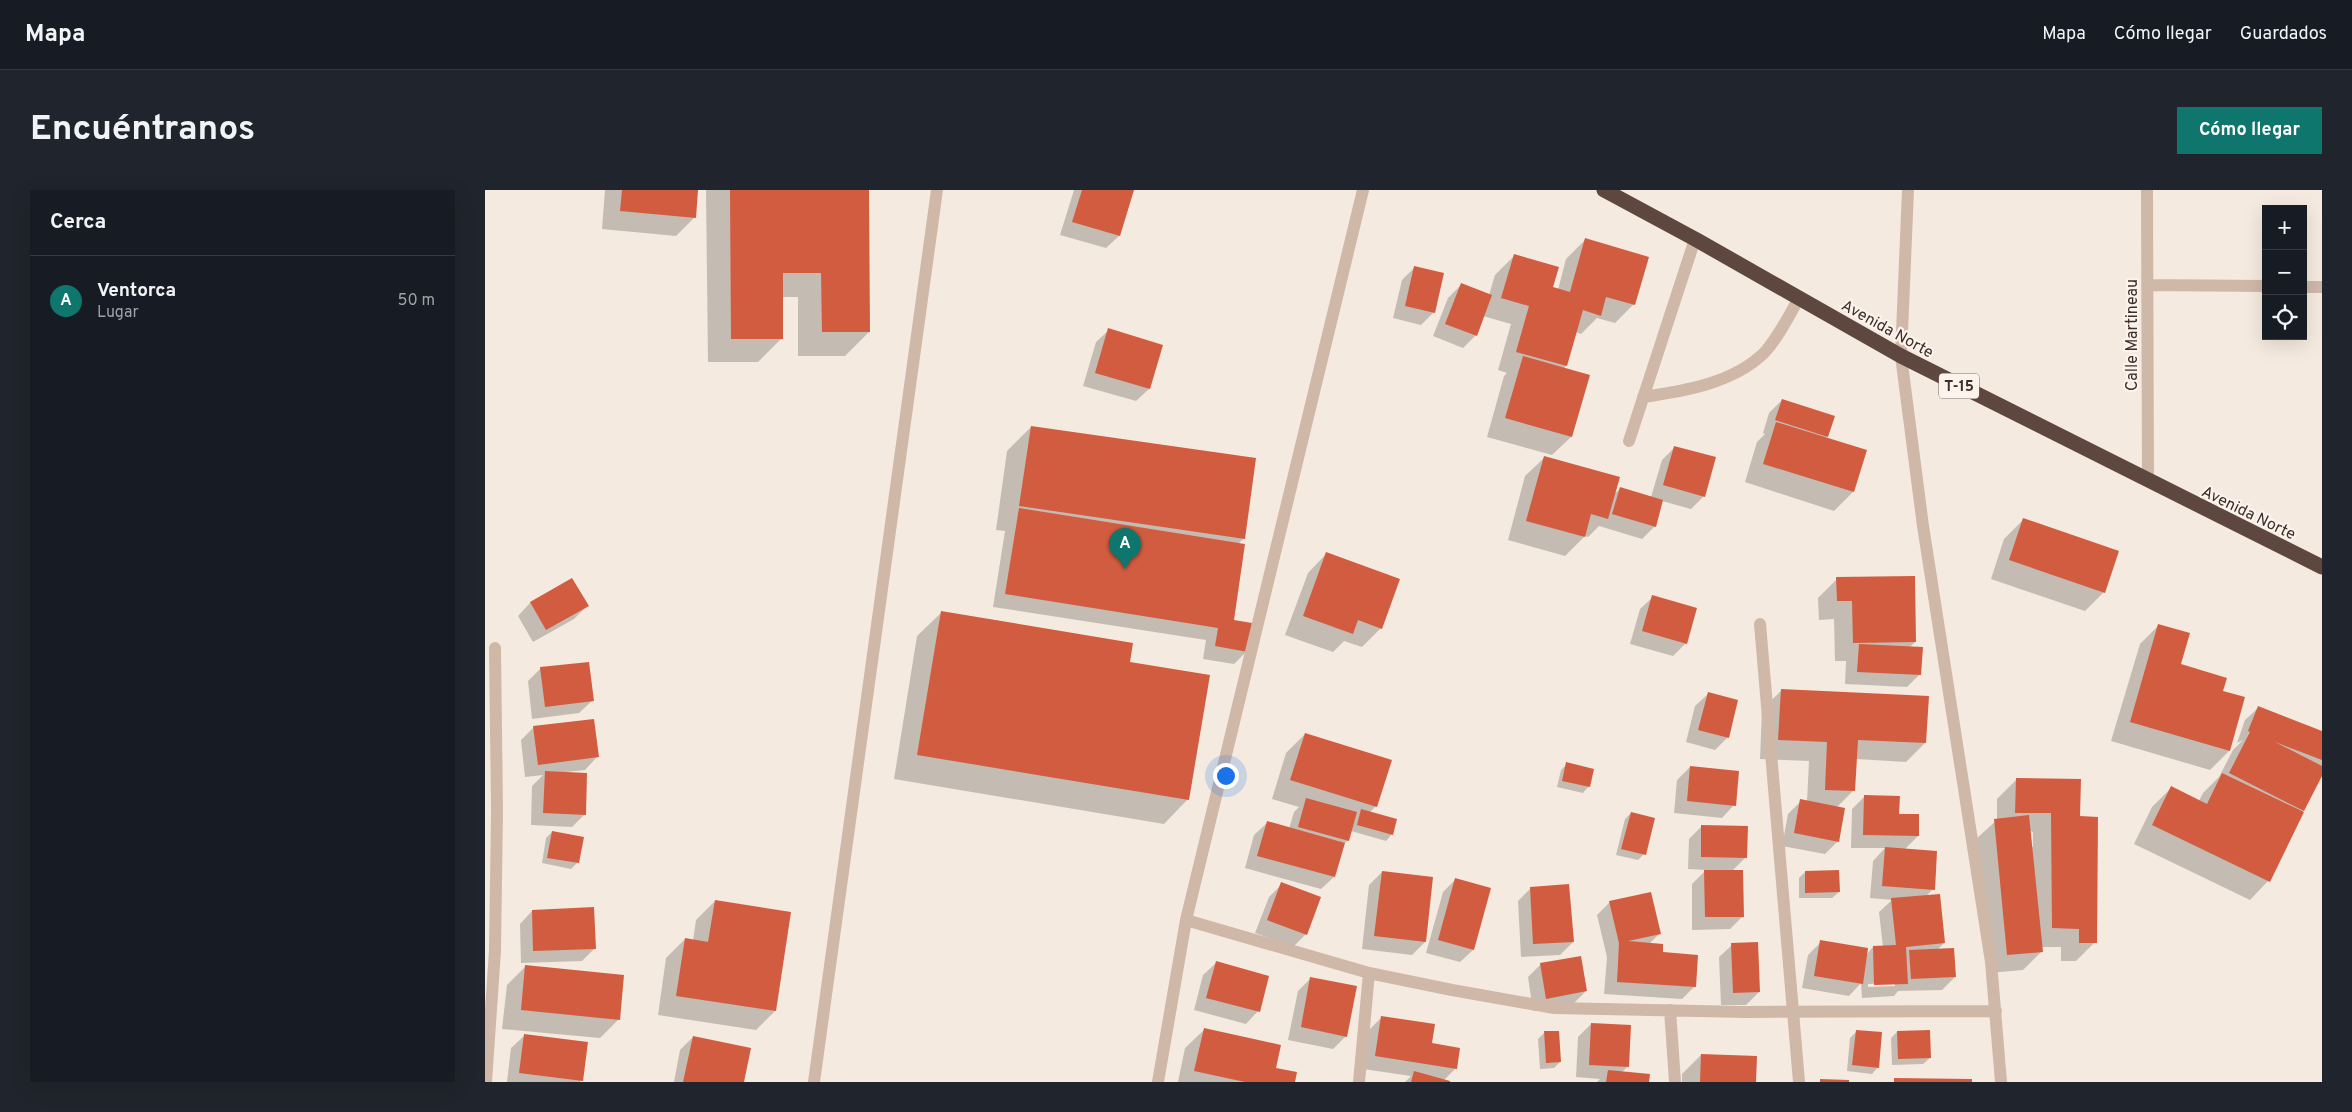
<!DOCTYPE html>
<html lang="es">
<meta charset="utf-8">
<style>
:root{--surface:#171b24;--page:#20242c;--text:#f1f3f6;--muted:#9ea1a6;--line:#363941;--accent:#0f766e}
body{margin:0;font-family:Overpass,sans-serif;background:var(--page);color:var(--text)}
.controls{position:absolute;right:15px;top:15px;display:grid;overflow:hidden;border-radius:0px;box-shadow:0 5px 20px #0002}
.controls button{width:45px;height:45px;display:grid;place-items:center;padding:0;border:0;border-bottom:1px solid var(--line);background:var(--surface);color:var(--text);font:25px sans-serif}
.you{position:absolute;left:740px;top:585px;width:18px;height:18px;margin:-12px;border:4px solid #fff;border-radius:50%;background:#1a73e8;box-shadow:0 0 0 8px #1a73e833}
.badge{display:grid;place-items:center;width:32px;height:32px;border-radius:50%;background:var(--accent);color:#fff;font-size:16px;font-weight:700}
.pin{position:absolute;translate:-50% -41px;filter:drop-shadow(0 1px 2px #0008)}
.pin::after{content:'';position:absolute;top:26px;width:18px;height:15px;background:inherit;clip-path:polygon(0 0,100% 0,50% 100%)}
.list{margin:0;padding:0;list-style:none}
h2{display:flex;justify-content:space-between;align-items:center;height:65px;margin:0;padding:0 20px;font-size:21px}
h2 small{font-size:16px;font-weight:400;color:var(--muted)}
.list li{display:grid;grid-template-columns:32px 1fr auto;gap:15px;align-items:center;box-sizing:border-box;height:90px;padding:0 20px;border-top:1px solid var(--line)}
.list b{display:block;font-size:19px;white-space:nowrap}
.list p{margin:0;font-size:16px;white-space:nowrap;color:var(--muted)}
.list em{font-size:16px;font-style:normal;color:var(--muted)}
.icon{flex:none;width:28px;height:28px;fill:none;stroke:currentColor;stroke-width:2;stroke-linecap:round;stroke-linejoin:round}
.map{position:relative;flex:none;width:1837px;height:892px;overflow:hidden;border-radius:0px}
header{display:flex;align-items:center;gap:30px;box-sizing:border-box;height:70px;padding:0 25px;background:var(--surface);border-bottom:1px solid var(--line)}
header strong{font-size:24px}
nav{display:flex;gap:28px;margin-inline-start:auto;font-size:18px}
.intro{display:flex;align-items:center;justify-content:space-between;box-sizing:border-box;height:120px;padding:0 30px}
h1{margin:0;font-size:35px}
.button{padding:12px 22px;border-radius:0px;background:var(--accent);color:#fff;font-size:18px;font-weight:700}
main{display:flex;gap:30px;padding:0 30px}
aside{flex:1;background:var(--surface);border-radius:0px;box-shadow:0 5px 20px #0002}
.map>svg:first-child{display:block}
.shadow{fill:#0003;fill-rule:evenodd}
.building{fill:#d25c40}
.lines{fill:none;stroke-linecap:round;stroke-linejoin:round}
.street{stroke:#d0b8a9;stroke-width:12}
.highway{stroke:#5e473f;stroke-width:15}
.labels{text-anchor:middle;stroke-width:4.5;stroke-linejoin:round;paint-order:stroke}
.shield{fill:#fcf4ec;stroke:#766964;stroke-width:1}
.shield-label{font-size:15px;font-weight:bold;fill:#3c2e29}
.street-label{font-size:16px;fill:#3c2e29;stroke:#fcf4ec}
</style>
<header>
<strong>Mapa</strong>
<nav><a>Mapa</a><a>Cómo llegar</a><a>Guardados</a></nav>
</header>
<div class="intro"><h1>Encuéntranos</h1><a class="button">Cómo llegar</a></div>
<main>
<aside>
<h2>Cerca<small></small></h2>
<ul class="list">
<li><span class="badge">A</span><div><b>Ventorca</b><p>Lugar</p></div><em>50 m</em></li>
</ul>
</aside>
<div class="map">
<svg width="1837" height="892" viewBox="0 0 1837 892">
<rect width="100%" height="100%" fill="#f5eadf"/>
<path class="shadow" d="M120 0H212L210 27 191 46 117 39Z
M221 0H383L384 142 360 166H313V107H297V148L273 172H223Z
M589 0H648L634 46 621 58 575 45Z
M1100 50 1149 114 1130 133 1112 128 1096 144 1091 142 1081 176 1078 179 1086 247 1067 265 1002 247 1019 186 1022 183 1013 180 1026 134 998 126 991 145 978 158 948 146 963 108 976 95 1004 105 1010 85 1029 66 1067 98 1073 100 1081 69Z
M929 78 949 122 936 135 908 128 917 90Z
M624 140 677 156 664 199 651 211 598 196 611 152Z
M1297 210 1342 247 1340 249 1368 302 1349 321 1260 292 1272 252 1280 244 1278 243 1284 223Z
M546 237 759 348 753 354 747 431 762 461 749 474 718 469 721 450 508 417 520 341 511 340 522 261Z
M1190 257 1219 306 1206 319 1177 311 1170 336 1157 349 1114 336 1103 347 1100 346 1080 366 1023 350 1040 286 1059 268 1128 305 1136 298 1166 307 1177 270Z
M1538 330 1619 402 1600 421 1506 389 1519 349Z
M841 364 896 438 877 457 859 451 848 462 800 445 823 383Z
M87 389 102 416 89 429 48 452 33 426 45 413Z
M1352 389 1430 452 1424 458 1435 484 1422 497 1360 494 1361 471H1350L1349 429 1334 430 1333 408Z
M1168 407 1201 453 1188 466 1145 454 1155 419Z
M457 422 643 473 703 609 679 634 409 589 432 446Z
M1674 435 1694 475 1736 502 1759 508 1744 561 1725 580 1626 551 1655 454Z
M56 478 107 511 94 523 47 529 43 491Z
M1296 501 1440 553 1421 572 1371 569 1369 600 1351 618 1353 651 1340 664 1297 656 1303 624 1316 611 1322 612 1324 571 1275 569 1277 519Z
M1223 504 1243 547 1230 560 1201 552 1210 516Z
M1773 518 1837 542V583L1783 691 1765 710 1649 654 1667 617 1686 598 1714 611 1718 603 1734 587 1748 560 1758 550 1752 553 1760 530Z
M49 537 112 567 100 580 81 582 100 624 87 637 46 635 47 596 58 585 40 587 36 550Z
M820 544 891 616 884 623 907 644 901 651 866 641 863 650 857 656 849 687 836 699 760 678 769 645 782 633 804 639 809 622 814 617 787 609 801 563Z
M1082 574 1104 596 1098 603 1072 597 1076 580Z
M1205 577 1249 615 1237 628 1189 623 1192 590Z
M1531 590 1594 628 1610 752 1591 771H1576V757H1556L1557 761 1538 780 1504 783 1491 649 1512 630V609ZM1545 641 1548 642V657H1546Z
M1380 606 1413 625 1433 646 1419 660 1448 699 1441 706 1459 753 1452 760 1470 787 1457 800 1413 801 1409 806 1377 808 1376 793 1364 806 1317 798 1323 765 1336 752 1381 765 1388 757H1398L1394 722 1407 710 1385 708 1388 671 1400 658H1366L1367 619ZM1410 793V796L1383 797V794Z
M1146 623 1159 664 1153 670 1131 665 1140 629Z
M1217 636 1260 668 1247 681 1258 726 1245 739 1207 740V694L1221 680 1203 679 1204 649Z
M67 642 93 672 86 679 57 673 61 648Z
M897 682 940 752 927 765 877 759 884 695Z
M1320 682 1354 702 1347 708H1314V688Z
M971 689 988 760 975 772 941 763 958 702Z
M797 694 821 744 808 757 770 743 784 707Z
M1046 698 1088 752 1075 765 1036 767 1033 711Z
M230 711 305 723 290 821 271 840 173 825 181 768 200 749 208 751 211 730Z
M1125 712 1174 744 1164 754 1210 796 1197 809 1119 804 1122 767 1112 725Z
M47 721 110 758 97 771 36 773 35 734Z
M1247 755 1274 802 1261 815H1236L1234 767Z
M731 773 773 821 761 834 709 820 718 785Z
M1056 774 1101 801 1088 814 1048 821 1043 787Z
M40 777 133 830 115 848 17 839 22 795Z
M826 788 861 846 848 859 803 850 813 801Z
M897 827 946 854 971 878 958 891 963 892H920L926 886 878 879 884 840Z
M1106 834 1142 877 1137 882 1163 892H1112L1115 889 1091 887 1093 847Z
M719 840 790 879 809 892H693L700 858Z
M1371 842 1393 877 1387 884 1362 881 1365 848Z
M1412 842 1445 868 1438 874 1407 875 1406 848Z
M1059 843 1075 872 1069 878 1055 879 1053 849Z
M39 846 97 890 95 892H22L26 858Z
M208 847 258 892H189L195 860Z
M1216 865 1270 892H1197V884Z"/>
<path class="building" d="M137 0H213L211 28 135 21Z
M245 0H384L385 142H337L336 83H298V149H246Z
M597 0H649L635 46 587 32Z
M1100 48 1164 67 1150 115 1121 107 1116 126 1098 120 1082 176 1031 162 1044 116 1016 108 1029 64 1074 77 1068 97 1085 102Z
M929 76 959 83 950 123 920 116Z
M976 93 1007 105 992 146 960 134Z
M623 138 678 155 665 199 610 183Z
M1038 166 1105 185 1087 247 1020 228Z
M1297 209 1350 226 1343 247 1290 230Z
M1291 232 1382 260 1369 302 1278 274Z
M546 236 771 268 760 349 534 316Z
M1189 256 1231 267 1220 307 1178 295Z
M1059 266 1135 287 1123 329 1106 324 1100 347 1041 331Z
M1135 297 1178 310 1171 337 1127 324Z
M534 318 760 354 749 430 767 433 763 462 730 456 733 438 520 404Z
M1538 328 1634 361 1620 403 1524 370Z
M841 362 915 389 897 439 873 430 868 444 818 426Z
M1430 386 1431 452 1368 453 1367 411H1352L1351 387Z
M87 388 104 416 61 440 45 412Z
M1167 405 1212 418 1202 454 1157 441Z
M456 421 648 453 645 472 725 485 704 610 432 565Z
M1673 434 1705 443 1696 474 1742 488 1738 501 1760 507 1745 561 1645 532Z
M1374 454 1438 457 1436 485 1372 482Z
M104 472 109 511 60 517 55 477Z
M1296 499 1444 506 1441 553 1373 550 1370 601 1340 600 1342 552 1293 550Z
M1223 502 1253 510 1244 548 1213 540Z
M1773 516 1837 541V570L1790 552 1837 576V586L1819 621 1744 583 1765 542 1763 541Z
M109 529 114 567 53 575 48 536Z
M820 543 907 570 892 617 805 590Z
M1081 572 1109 579 1105 597 1077 591Z
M1205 576 1254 581 1251 616 1202 611Z
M60 581 102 583 101 625 58 623Z
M1737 583 1819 622 1785 692 1667 635 1686 596 1722 614Z
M1531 588 1596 589 1595 626 1613 627 1612 753H1594V739L1567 738 1566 623H1530Z
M1379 605 1415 606 1414 624H1434V646L1378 645Z
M821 608 872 622 864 651 813 637Z
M1315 609 1360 618 1354 652 1309 643Z
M876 619 912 629 908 645 872 635Z
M1146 622 1170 628 1161 665 1136 659Z
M1544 625 1558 762 1522 765 1509 629Z
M782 631 860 653 850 687 772 666Z
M1216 635 1263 636 1262 668 1216 667Z
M67 641 99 647 94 673 62 668Z
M1400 657 1452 661 1450 700 1397 696Z
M1219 680H1258L1259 727H1220Z
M1354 680 1355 702 1320 703V681Z
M897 681 948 687 941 752 889 746Z
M970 688 1006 698 989 760 953 750Z
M796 692 836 707 822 745 782 730Z
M1084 694 1089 752 1048 754 1045 697Z
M1166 702 1176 744 1143 751 1178 754V762L1213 765 1211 797 1132 792 1134 753 1124 711Z
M1455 704 1460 753 1421 757 1423 794 1389 795 1388 756 1411 755 1406 708Z
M230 710 306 722 291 821 191 806 200 748 223 752Z
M109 717 111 759 48 761 47 720Z
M1335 750 1383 758 1378 794 1329 786Z
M1273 752 1275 802 1248 803 1246 753Z
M1469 758 1471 787 1426 789 1424 760Z
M1096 766 1102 801 1061 809 1055 773Z
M731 771 784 786 775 822 721 808Z
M40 775 139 785 135 830 36 820Z
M825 787 872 796 862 847 816 837Z
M896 826 950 834 947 853 975 858 972 879 890 866Z
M1106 833 1146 835 1144 877 1104 875Z
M719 838 796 855 791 878 812 882 810 892H760L709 881Z
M1371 840 1397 842 1394 878 1367 875Z
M1445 840 1446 868 1413 869 1412 841Z
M1059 841H1074L1076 872 1061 873Z
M39 844 103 852 98 891 34 883Z
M208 846 266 858 259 892H198Z
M1216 864 1272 866 1271 892H1215Z
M1123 880 1165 884 1164 892H1121Z
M929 881 965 891V892H926Z
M1409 888 1487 889V892H1409Z
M1335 889 1364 890V892H1335Z"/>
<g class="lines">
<path class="street" d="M1423 0 1416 166 1438 336 1506 772 1516 892
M1662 0 1663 291
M1662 95 1781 96
M1818 97H1837
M1158 207C1200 201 1248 193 1279 163 1293 148 1304 126 1314 108
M1144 251 1210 49
M1275 434 1314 892
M701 730 884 783 967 800 1069 818 1260 822 1511 821
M1185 820 1190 892
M1 892 10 761 12 620 10 458
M329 892 452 0
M673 892 701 730 878 0
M874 892 884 783"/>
<path class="highway" d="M1119 0 1210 49 1416 166 1837 377"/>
</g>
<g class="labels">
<rect class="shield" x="1454" y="183.5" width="40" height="25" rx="4"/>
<g class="shield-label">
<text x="1474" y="201">T-15</text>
</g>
<g class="street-label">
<text transform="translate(1403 138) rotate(29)" y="6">Avenida Norte</text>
<text transform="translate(1646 145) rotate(-90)" y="6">Calle Martineau</text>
<text transform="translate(1764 322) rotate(26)" y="6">Avenida Norte</text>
</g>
</g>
</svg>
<div class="controls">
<button>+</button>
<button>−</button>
<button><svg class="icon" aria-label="locate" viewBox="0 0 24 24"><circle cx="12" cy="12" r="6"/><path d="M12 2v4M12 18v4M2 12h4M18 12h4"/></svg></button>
</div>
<div class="you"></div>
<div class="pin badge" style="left:640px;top:379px">A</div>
</div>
</main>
